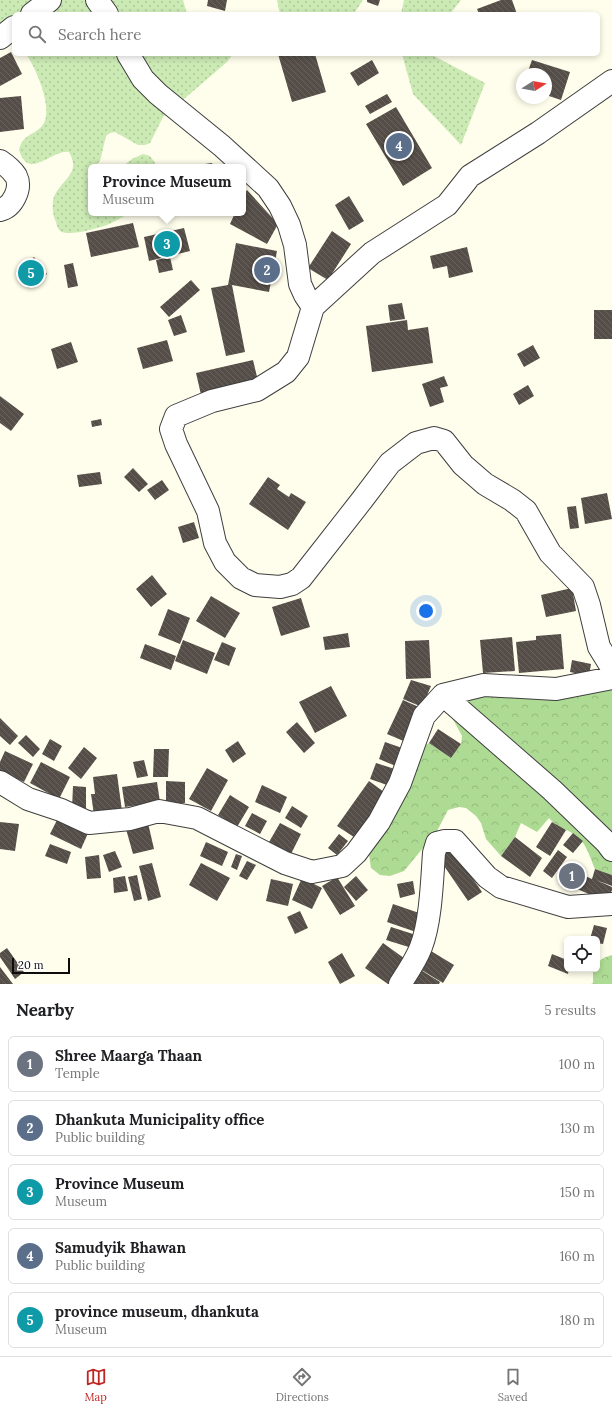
<!DOCTYPE html>
<style>
:root{--surface:#fff;--page:#f2f2f2;--text:#202124;--muted:#757577;--line:#e0e0e0;--accent:#c02621}
body{margin:0;font-family:Lora,serif;background:var(--page);color:var(--text)}
.controls{position:absolute;right:12px;bottom:12px;display:grid;overflow:hidden;border-radius:6px;box-shadow:0 2px 6px #0003}
.controls button{width:36px;height:36px;display:grid;place-items:center;padding:0;border:0;border-bottom:1px solid var(--line);background:var(--surface);color:var(--text);font:20px sans-serif}
.compass{position:absolute;left:516px;top:68px;width:36px;height:36px;border-radius:50%;background:var(--surface);box-shadow:0 2px 6px #0003;rotate:79deg}
.scale{position:absolute;left:12px;bottom:10px;width:58px;box-sizing:border-box;padding-left:4px;border:2px solid #0c0c0c;border-top:0;font-size:11px;line-height:14px;white-space:nowrap;color:#0c0c0c;-webkit-text-stroke:3px #fff;paint-order:stroke}
.you{position:absolute;left:426px;top:611px;width:14px;height:14px;margin:-10px;border:3px solid #fff;border-radius:50%;background:#1a73e8;box-shadow:0 0 0 6px #1a73e833}
.badge{display:grid;place-items:center;width:26px;height:26px;border-radius:50%;background:var(--accent);color:#fff;font-size:13px;font-weight:700}
.pin{position:absolute;translate:-50% -50%;border:2px solid #fff;box-shadow:0 1px 4px #0006}
.popup{position:absolute;left:88px;top:164px;width:158px;height:52px;box-sizing:border-box;display:grid;place-content:center;border-radius:6px;background:var(--surface);filter:drop-shadow(0 1px 3px #0005);font-size:13px;white-space:nowrap;color:var(--muted)}
.popup b{font-size:15px;color:var(--text)}
.popup::after{content:'';position:absolute;left:50%;top:100%;margin-left:-8px;border:8px solid transparent;border-top-color:var(--surface)}
.list{margin:0;padding:0;list-style:none}
h2{display:flex;justify-content:space-between;align-items:center;height:52px;margin:0;padding:0 16px;font-size:17px}
h2 small{font-size:13px;font-weight:400;color:var(--muted)}
.list li{display:grid;grid-template-columns:26px 1fr auto;gap:12px;align-items:center;box-sizing:border-box;height:56px;margin:0 8px 8px;padding:0 8px;border:1px solid var(--line);border-radius:6px}
.list b{display:block;font-size:15px;white-space:nowrap}
.list p{margin:0;font-size:13px;white-space:nowrap;color:var(--muted)}
.list em{font-size:13px;font-style:normal;color:var(--muted)}
.icon{flex:none;width:22px;height:22px;fill:none;stroke:currentColor;stroke-width:2;stroke-linecap:round;stroke-linejoin:round}
.map{position:relative;flex:none;width:612px;height:984px;overflow:hidden}
.search{position:absolute;background:var(--surface);box-shadow:0 2px 6px #0003;left:12px;right:12px;top:12px;height:44px;display:flex;align-items:center;gap:10px;box-sizing:border-box;padding:0 14px;border-radius:6px;color:var(--muted);font-size:15px}
.sheet{height:372px;background:var(--surface)}
nav{display:flex;justify-content:space-around;align-items:center;box-sizing:border-box;height:56px;border-top:1px solid var(--line);background:var(--surface);font-size:11px;color:var(--muted)}
nav a{display:grid;justify-items:center;gap:2px}
nav .on{color:var(--accent)}
.map>svg:first-child{display:block}
.grass{fill:url(#grass-dots)}
.forest{fill:url(#forest-crowns)}
.building{fill:url(#building-back-hatch)}
.lines{fill:none;stroke-linecap:round;stroke-linejoin:round}
.minor-casing{stroke:#3f3f3f;stroke-width:24}
.minor{stroke:#fff;stroke-width:22}
</style>
<div class="map">
<svg width="612" height="984" viewBox="0 0 612 984">
<defs>
<pattern id="grass-dots" width="8" height="8" patternUnits="userSpaceOnUse"><rect width="8" height="8" fill="#cceab4"/><path d="M2 2h.1M6 6h.1" fill="none" stroke="#aec89a" stroke-width="1.8" stroke-linecap="round"/></pattern>
<pattern id="forest-crowns" width="20" height="18" patternUnits="userSpaceOnUse"><rect width="20" height="18" fill="#aedb93"/><path d="M2 6a3 3 0 1 1 6 0M12 15a3 3 0 1 1 6 0" fill="none" stroke="#94bb7e"/></pattern>
<pattern id="building-back-hatch" width="6" height="6" patternUnits="userSpaceOnUse"><rect width="6" height="6" fill="#554e48"/><path d="M-1 5l2 2M0 0l6 6M5-1l2 2" fill="none" stroke="#68635e"/></pattern>
</defs>
<rect width="100%" height="100%" fill="#fffdeb"/>
<path class="grass" d="M0 0H183L187 14H14V41L8 37 0 35Z
M277 0H363L355 12 351 14H326L314 12 303 14H280Z
M404 0H461L450 14H401Z
M26 54H233L227 62 163 117 150 143 145 145H138L115 132 110 133 106 136 100 161 94 167H91V170L87 176 88 178 91 179V213H129C122 217 114 222 107 225 98 228 71 236 62 232 58 230 57 226 56 222 53 216 52 207 53 201 57 181 83 176 69 152 51 149 29 182 19 150 23 134 33 136 42 126 55 111 36 68 26 54Z
M402 54H434V56L485 83 461 145 413 94Z
M143 154 150 156 158 167H122L132 159Z"/>
<path class="forest" d="M596 686 612 690V875L595 869C590 857 585 839 572 833 564 828 555 826 549 818L537 832 521 823 515 837 501 856 486 839 481 823 476 816 466 808 459 807 448 810 437 831 404 871 390 876 380 875 371 868 369 855 397 810 421 748 429 743 451 758 461 744 462 736 448 710 461 700 481 696Z
M612 955V984H591L593 983V970L597 969C597 959 604 958 612 955Z"/>
<path class="building" d="M208 0H227L225 11 207 6Z
M367 0H380L378 6 367 2Z
M501 0H512L517 14H479L477 9Z
M11 52 22 74 0 86V58Z
M278 54H315L326 92 292 102Z
M372 60 379 73 358 86 350 73Z
M532 60 570 72 561 100 546 95V74H527Z
M387 94 392 102 370 114 365 106Z
M21 96 24 129 0 132V98Z
M396 107 432 168 403 186 366 124Z
M212 163 213 167H198V165Z
M247 190 278 224 267 244 230 224 235 213H243V197Z
M349 196 364 221 349 230 335 205Z
M133 223 139 247 91 257 86 233Z
M184 228 190 251 149 261 144 237Z
M332 231 351 244 328 280 308 268Z
M236 243 277 251 269 292 232 285 245 352 226 356 211 288 228 285Z
M467 247 473 272 449 278 447 266 433 269 430 256Z
M34 257 47 274 29 288 16 271Z
M170 257 173 270 159 273 156 260Z
M73 263 78 286 68 288 64 265Z
M191 280 200 290 169 317 160 307Z
M402 303 405 319 390 321 388 305Z
M594 310H612V339H594Z
M181 315 187 332 174 336 168 320Z
M407 320 408 330 428 327 433 363 372 372 366 326Z
M167 340 173 361 143 369 137 348Z
M71 342 78 362 57 369 51 349Z
M533 345 540 358 524 367 517 354Z
M253 360 259 385 202 399 196 373Z
M444 376 448 386 440 388 444 402 430 407 422 384Z
M528 385 534 396 519 405 513 394Z
M0 396 24 414 11 431 0 423Z
M101 419 102 425 92 427 91 421Z
M133 468 148 484 139 492 124 477Z
M100 472 102 484 79 487 77 475Z
M268 477 280 485 277 489 289 497 291 493 306 502 288 530 249 504Z
M162 480 169 490 155 500 147 490Z
M607 493 612 519 585 524 581 498Z
M576 506 579 528 570 529 567 507Z
M194 522 199 538 183 543 178 527Z
M152 575 167 594 151 607 136 589Z
M572 588 576 611 546 617 541 595Z
M211 596 240 613 225 638 196 621Z
M301 598 310 627 281 636 272 607Z
M168 609 190 618 180 644 158 635Z
M348 633 350 647 325 650 323 637Z
M561 634 564 669 519 673 516 642 536 640V636Z
M512 637 515 671 483 673 480 640Z
M183 640 215 653 207 674 175 661Z
M429 640 431 678 406 679 405 641Z
M222 642 236 648 229 666 214 660Z
M145 644 176 656 171 670 140 658Z
M572 660 591 664 589 676 570 672Z
M411 680 431 686 422 707 403 699Z
M331 686 347 716 315 733 299 702Z
M403 700 421 708 406 742 387 734Z
M0 718 18 736 10 745 0 736Z
M297 722 315 743 304 753 286 732Z
M438 729 461 744 451 758 429 743Z
M26 735 40 749 33 757 18 743Z
M50 739 62 746 54 761 42 754Z
M238 741 246 754 233 763 225 750Z
M385 742 405 749 398 767 379 759Z
M84 747 97 758 81 779 68 768Z
M154 749H169L168 777H153Z
M5 751 33 764 24 782 0 771V762Z
M144 760 148 776 137 778 133 762Z
M41 762 70 777 59 799 30 783Z
M376 763 398 770 387 785 370 779Z
M207 768 228 780 211 811 189 799Z
M117 774 122 811 94 815 91 794H95L93 777Z
M166 781 185 782V803H166Z
M369 781 388 795 360 841 337 826Z
M157 782 160 802 125 807 122 787Z
M262 785 287 797 280 813 255 802Z
M73 786 86 787V809L72 808Z
M230 795 249 807 237 827 218 815Z
M292 806 308 816 301 828 285 818Z
M252 813 267 821 260 834 245 826Z
M59 816 89 831 81 849 50 834Z
M0 822 19 824 15 851 0 849Z
M552 822 566 830 550 856 536 847Z
M148 823 154 849 133 854 126 829Z
M280 823 301 834 291 854 269 842Z
M573 833 583 841 573 853 563 845Z
M339 834 348 841 337 855 328 848Z
M515 837 542 858 530 877 501 856Z
M206 842 228 852 222 866 200 856Z
M50 844 71 852 67 864 45 856Z
M452 848 482 892 468 901 438 857Z
M558 850 567 857 552 878 543 871Z
M115 851 122 867 109 872 103 855Z
M236 854 242 856 237 870 231 867Z
M99 855 101 878 87 879 85 857Z
M247 861 256 865 247 880 239 876Z
M152 863 161 897 148 901 139 866Z
M201 863 230 878 217 901 189 885Z
M595 869 612 875V886L596 880 612 887V890L607 902 568 885 574 871 592 879Z
M137 875 142 899 134 901 128 877Z
M125 876 128 891 114 893 113 878Z
M356 876 368 890 356 901 344 887Z
M337 877 355 906 340 915 322 886Z
M302 878 322 888 312 909 292 900Z
M271 879 293 884 288 906 266 901Z
M413 881 415 894 400 898 397 884Z
M393 904 425 915 419 933 387 922Z
M300 911 308 928 295 934 287 917Z
M594 925 607 928 603 944 597 943V939H590Z
M391 927 416 935 412 948 386 940Z
M383 943 408 961 391 984H388L365 968Z
M7 948 24 972 15 979 0 957V953Z
M426 948 454 965 443 983 415 966Z
M342 953 355 976 340 984 328 962Z
M552 954 567 960V969H569L568 974 548 966Z
M0 967 13 984H0Z
M416 967 440 982 439 984H412Z"/>
<g class="lines">
<g class="minor-casing">
<path id="minor" d="M97 0 107 14
M32 14 50 0
M0 38 14 27
M128 54 143 79 158 94 222 146 268 188 280 206 289 225 295 245 300 284 305 295 313 307
M612 81 538 133 470 176 447 205 372 253 313 307 298 357 286 372 257 390 212 401 176 416 171 429 176 444 208 511 215 543 225 562 241 578 255 585 280 587 292 584 301 578 362 500 390 463 416 443 434 438 444 441 463 465 485 484 512 500 526 511 550 553 583 587 589 605 599 647 612 668
M0 161C6 165 12 170 16 176 22 188 13 207 0 210
M443 695 552 790 606 842 612 850
M0 782 28 799 61 810 89 823 130 819 159 811 197 818 285 863 312 872 342 866 356 853 379 822 400 783 424 716 443 695 484 685 556 689 612 678
M400 984C408 972 416 960 421 947 431 921 432 880 434 853L437 843 445 841H455L487 877 501 887 568 907 612 904"/>
</g>
<use href="#minor" class="minor"/>
</g>
</svg>
<div class="controls">
<button><svg class="icon" aria-label="locate" viewBox="0 0 24 24"><circle cx="12" cy="12" r="6"/><path d="M12 2v4M12 18v4M2 12h4M18 12h4"/></svg></button>
</div>
<svg class="compass" viewBox="-18 -18 36 36"><path d="M0-13l5 13h-10z" fill="#e53935"/><path d="M0 13l5-13h-10z" fill="#757577"/></svg>
<div class="scale">20 m</div>
<div class="you"></div>
<div class="pin badge" style="left:572px;top:876px;background:#6b7280">1</div>
<div class="pin badge" style="left:267px;top:270px;background:#5c6f8a">2</div>
<div class="pin badge" style="left:167px;top:244px;background:#0f9aa8">3</div>
<div class="popup"><b>Province Museum</b>Museum</div>
<div class="pin badge" style="left:399px;top:146px;background:#5c6f8a">4</div>
<div class="pin badge" style="left:31px;top:273px;background:#0f9aa8">5</div>
<div class="search"><svg class="icon" aria-label="search" viewBox="0 0 24 24"><circle cx="10" cy="10" r="6"/><path d="M15 15l6 6"/></svg>Search here</div>
</div>
<section class="sheet">
<h2>Nearby<small>5 results</small></h2>
<ul class="list">
<li><span class="badge" style="background:#6b7280">1</span><div><b>Shree Maarga Thaan</b><p>Temple</p></div><em>100 m</em></li>
<li><span class="badge" style="background:#5c6f8a">2</span><div><b>Dhankuta Municipality office</b><p>Public building</p></div><em>130 m</em></li>
<li><span class="badge" style="background:#0f9aa8">3</span><div><b>Province Museum</b><p>Museum</p></div><em>150 m</em></li>
<li><span class="badge" style="background:#5c6f8a">4</span><div><b>Samudyik Bhawan</b><p>Public building</p></div><em>160 m</em></li>
<li><span class="badge" style="background:#0f9aa8">5</span><div><b>province museum, dhankuta</b><p>Museum</p></div><em>180 m</em></li>
</ul>
</section>
<nav>
<a class="on"><svg class="icon" aria-label="map" viewBox="0 0 24 24"><path d="M3 6l6-2 6 2 6-2v14l-6 2-6-2-6 2zM9 4v14M15 6v14"/></svg>Map</a>
<a><svg class="icon" aria-label="directions" viewBox="0 0 24 24"><path d="M12 3l9 9-9 9-9-9zM9 14v-3h6M13 9l2 2-2 2"/></svg>Directions</a>
<a><svg class="icon" aria-label="saved" viewBox="0 0 24 24"><path d="M7 4h10v16l-5-4-5 4z"/></svg>Saved</a>
</nav>
